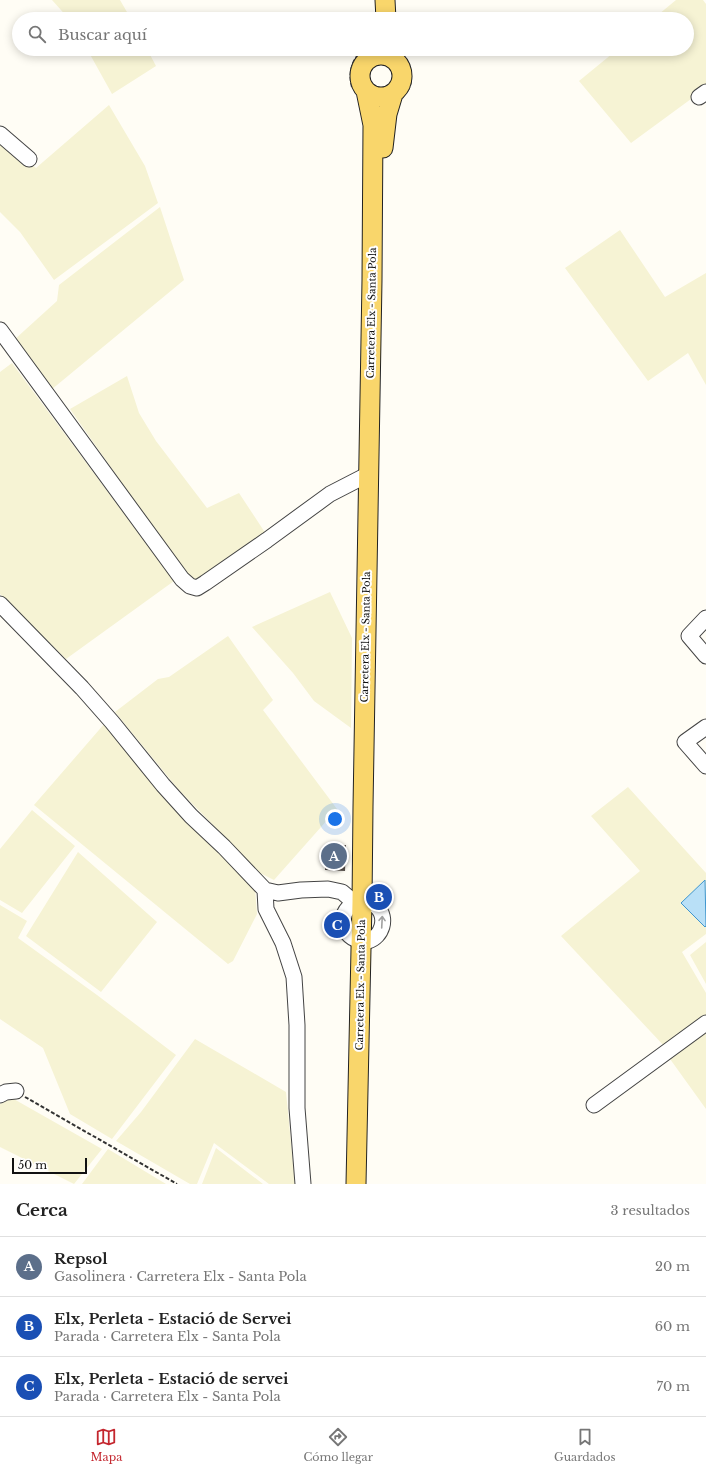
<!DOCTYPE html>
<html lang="es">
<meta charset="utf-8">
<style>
:root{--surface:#fff;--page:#f6f6f6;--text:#222;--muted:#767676;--line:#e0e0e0;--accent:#c4262e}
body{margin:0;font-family:"Libre Baskerville",serif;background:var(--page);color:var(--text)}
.scale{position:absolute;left:12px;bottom:10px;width:75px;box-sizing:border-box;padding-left:4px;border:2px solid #111;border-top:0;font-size:11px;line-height:14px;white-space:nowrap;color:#111;-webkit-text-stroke:3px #fff;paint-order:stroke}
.you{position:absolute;left:335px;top:819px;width:14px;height:14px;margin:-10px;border:3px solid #fff;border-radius:50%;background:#1a73e8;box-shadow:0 0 0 6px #1a73e833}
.badge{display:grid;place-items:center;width:26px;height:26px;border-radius:50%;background:var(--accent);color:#fff;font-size:13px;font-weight:700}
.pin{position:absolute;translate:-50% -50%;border:2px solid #fff;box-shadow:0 1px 4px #0006}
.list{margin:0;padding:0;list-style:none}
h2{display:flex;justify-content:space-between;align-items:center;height:52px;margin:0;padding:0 16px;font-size:17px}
h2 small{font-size:13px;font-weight:400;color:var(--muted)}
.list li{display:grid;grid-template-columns:26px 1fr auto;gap:12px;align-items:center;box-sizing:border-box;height:60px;padding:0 16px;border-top:1px solid var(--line)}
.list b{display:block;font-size:15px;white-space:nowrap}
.list p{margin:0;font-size:13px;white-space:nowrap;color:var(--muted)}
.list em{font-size:13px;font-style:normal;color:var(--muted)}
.icon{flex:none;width:22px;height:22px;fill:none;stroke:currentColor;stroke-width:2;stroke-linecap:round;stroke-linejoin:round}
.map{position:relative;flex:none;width:706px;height:1184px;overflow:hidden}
.search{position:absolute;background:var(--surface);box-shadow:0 2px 10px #0003;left:12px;right:12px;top:12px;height:44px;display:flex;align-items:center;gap:10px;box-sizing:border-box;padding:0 14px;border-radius:22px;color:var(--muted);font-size:15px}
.sheet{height:232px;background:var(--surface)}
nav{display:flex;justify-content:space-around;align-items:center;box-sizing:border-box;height:56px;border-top:1px solid var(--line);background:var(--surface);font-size:11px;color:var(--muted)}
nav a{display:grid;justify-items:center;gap:2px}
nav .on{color:var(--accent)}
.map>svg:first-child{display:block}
.farmland{fill:#f6f3d4}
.water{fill:#b9e0f7;stroke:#3f96cf}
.building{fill:#5a524d}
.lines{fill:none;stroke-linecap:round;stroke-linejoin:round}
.minor-casing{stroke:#444;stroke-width:17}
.major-casing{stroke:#222;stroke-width:21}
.path{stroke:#333;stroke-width:2;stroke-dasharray:4 2;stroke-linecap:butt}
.minor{stroke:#fff;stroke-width:15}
.major{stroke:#f9d66b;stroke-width:19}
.oneway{stroke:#a0a0a0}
.labels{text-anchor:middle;stroke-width:4;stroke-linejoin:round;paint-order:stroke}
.street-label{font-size:10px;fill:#111;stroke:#fff}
</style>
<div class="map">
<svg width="706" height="1184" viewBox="0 0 706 1184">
<rect width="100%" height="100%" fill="#fffdf5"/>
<path class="farmland" d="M52 0H120L131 19H69Z
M676 0H703L706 4V88L631 143 579 81 618 49H687V19H653Z
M87 49H147L156 66 112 94Z
M109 105 145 166 158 203 54 280 20 232 0 212V139L36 168Z
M160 207 184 280 51 390 14 340 57 301 59 285Z
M620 230 665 297 706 273V385L688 353 648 381 565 268Z
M12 363 174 581 66 659 0 594V372Z
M127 376 139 413 156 441 207 508 239 493 266 534 202 579 193 580 182 569 70 409Z
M330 592 352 638 351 728 314 701 293 673 252 627Z
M228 636 273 700 263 710 337 809 274 880 260 873 178 789 115 712 158 679 169 677Z
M105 723 184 820 255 888 257 914 233 961 228 964 34 805Z
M628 787 706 873V934L682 952 706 993V1016L665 1047 561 936 640 871 591 816Z
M32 810 75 846 22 913 0 900V849Z
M78 852 157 922 101 992 26 936Z
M0 905 27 921 18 938 97 995 176 1055 112 1139 70 1114 43 1048 0 1019Z
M706 942V984L690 955Z
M706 1032V1109L670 1059Z
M195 1039 286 1092 295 1184H269L214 1143 197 1184H190L116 1141 141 1112Z
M12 1098 102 1149 74 1184 0 1147V1104Z
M216 1148 263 1184H202Z
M108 1149 166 1184H82Z"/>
<path class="water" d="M705 880 706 926 705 927 681 903Z"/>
<path class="building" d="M325 845H346L345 871 325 870Z"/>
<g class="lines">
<g class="minor-casing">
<path id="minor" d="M699 97 706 92
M0 134 29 159
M0 330 182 579 190 586 197 588 205 583 267 540 330 494 363 477 368 476
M0 604 82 688 112 722 163 785 191 816 224 847 265 890 278 893 301 890 328 889 342 892 355 903
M706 618 689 636 706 656
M706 727 685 742 706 766
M265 890 266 909 283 943 294 977 297 1025V1108L303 1184
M361 941C336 936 338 903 362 902
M368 941C382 937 388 918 377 907 375 905 371 903 369 902
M0 1095 6 1092 16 1091
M594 1105 706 1023"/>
</g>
<g class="major-casing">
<path id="major" d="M385 0 386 19
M360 76a21 21 0 1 1 42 0a21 21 0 1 1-42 0Z
M383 148 387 114 393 94
M356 1184 362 902 363 807 372 280 373 125 366 91"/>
</g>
<path class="path" d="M398 49C407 62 417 76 407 92
M352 87C348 72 352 59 364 49
M25 1097 177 1184"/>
<use href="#minor" class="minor"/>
<use href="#major" class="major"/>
</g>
<defs><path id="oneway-shaft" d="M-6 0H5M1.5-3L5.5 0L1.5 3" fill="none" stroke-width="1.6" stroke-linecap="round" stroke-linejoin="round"/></defs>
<use class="oneway" href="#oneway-shaft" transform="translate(382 922) rotate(-87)"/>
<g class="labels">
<g class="street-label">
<text transform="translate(371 313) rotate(-89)" y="4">Carretera Elx - Santa Pola</text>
<text transform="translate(365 637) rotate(-89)" y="4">Carretera Elx - Santa Pola</text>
<text transform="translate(360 985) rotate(-89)" y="4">Carretera Elx - Santa Pola</text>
</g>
</g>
</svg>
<div class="scale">50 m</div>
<div class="you"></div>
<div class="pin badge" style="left:334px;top:856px;background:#5c6f8a">A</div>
<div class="pin badge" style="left:379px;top:897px;background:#1a4fb4">B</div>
<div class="pin badge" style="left:337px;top:925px;background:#1a4fb4">C</div>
<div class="search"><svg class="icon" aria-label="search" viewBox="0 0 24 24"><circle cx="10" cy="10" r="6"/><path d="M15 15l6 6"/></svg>Buscar aquí</div>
</div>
<section class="sheet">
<h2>Cerca<small>3 resultados</small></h2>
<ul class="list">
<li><span class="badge" style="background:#5c6f8a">A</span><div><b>Repsol</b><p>Gasolinera · Carretera Elx - Santa Pola</p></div><em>20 m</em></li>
<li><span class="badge" style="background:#1a4fb4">B</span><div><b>Elx, Perleta - Estació de Servei</b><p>Parada · Carretera Elx - Santa Pola</p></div><em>60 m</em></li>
<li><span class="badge" style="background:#1a4fb4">C</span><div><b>Elx, Perleta - Estació de servei</b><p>Parada · Carretera Elx - Santa Pola</p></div><em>70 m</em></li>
</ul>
</section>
<nav>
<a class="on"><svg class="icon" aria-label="map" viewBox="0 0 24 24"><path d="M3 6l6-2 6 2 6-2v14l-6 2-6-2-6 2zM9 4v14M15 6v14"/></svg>Mapa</a>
<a><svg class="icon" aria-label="directions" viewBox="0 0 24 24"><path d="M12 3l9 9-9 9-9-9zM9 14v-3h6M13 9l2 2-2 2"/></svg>Cómo llegar</a>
<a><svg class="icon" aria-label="saved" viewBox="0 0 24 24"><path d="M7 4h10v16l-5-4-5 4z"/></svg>Guardados</a>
</nav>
